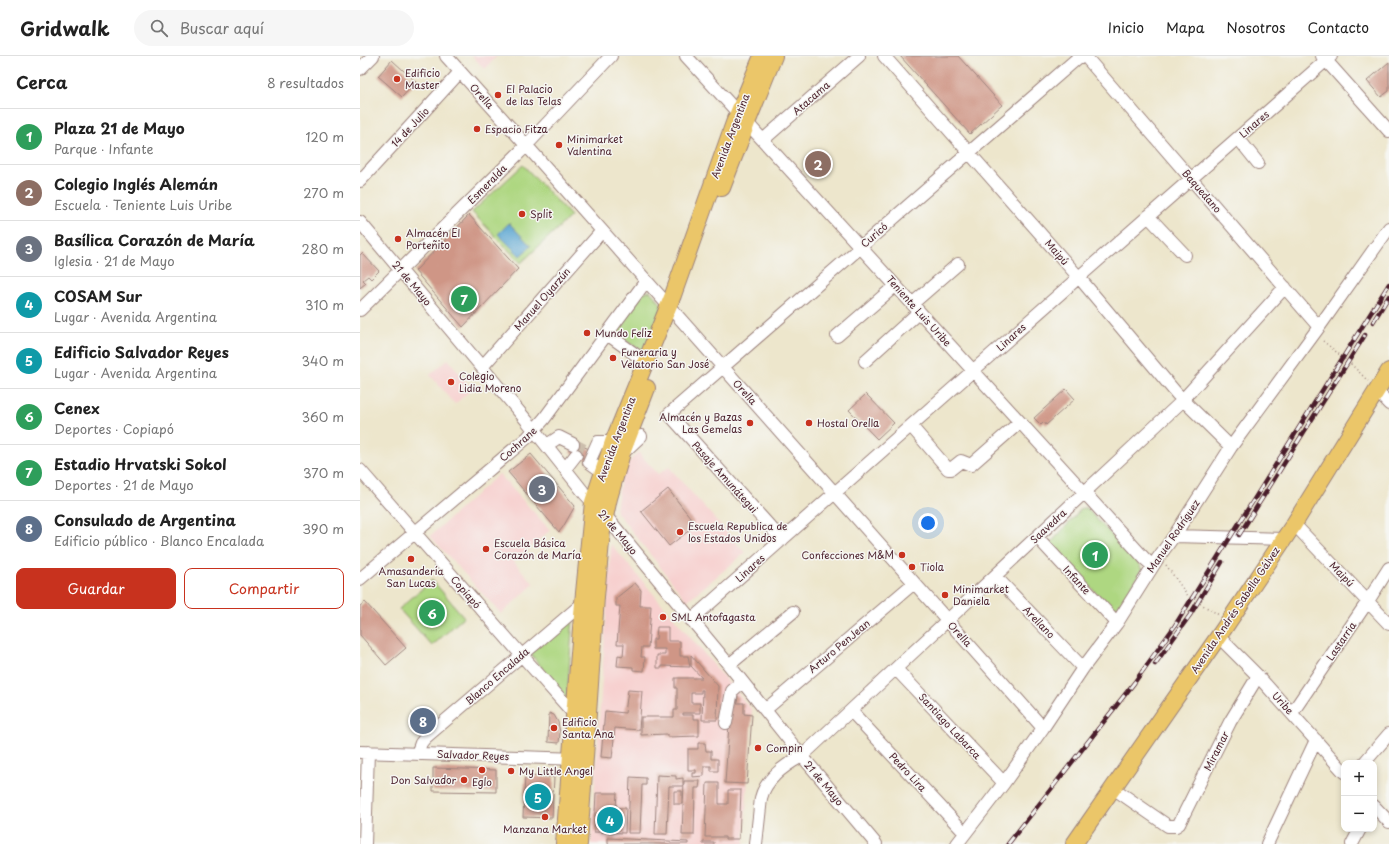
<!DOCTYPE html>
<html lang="es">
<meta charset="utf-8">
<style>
:root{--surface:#fff;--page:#f6f6f6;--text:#222;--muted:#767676;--line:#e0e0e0;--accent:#c8321e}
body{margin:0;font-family:"Playpen Sans",sans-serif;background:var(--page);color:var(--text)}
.controls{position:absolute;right:12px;bottom:12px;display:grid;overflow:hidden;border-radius:8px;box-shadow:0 2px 6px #0003}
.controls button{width:36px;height:36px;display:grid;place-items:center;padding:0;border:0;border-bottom:1px solid var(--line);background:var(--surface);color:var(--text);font:20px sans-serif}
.you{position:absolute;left:568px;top:467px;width:14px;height:14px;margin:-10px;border:3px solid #fff;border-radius:50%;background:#1a73e8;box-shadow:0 0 0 6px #1a73e833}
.badge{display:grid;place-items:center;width:26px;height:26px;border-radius:50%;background:var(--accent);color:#fff;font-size:13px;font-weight:700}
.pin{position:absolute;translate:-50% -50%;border:2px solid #fff;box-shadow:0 1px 4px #0006}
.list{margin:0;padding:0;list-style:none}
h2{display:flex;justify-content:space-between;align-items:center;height:52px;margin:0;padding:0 16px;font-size:17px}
h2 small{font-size:13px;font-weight:400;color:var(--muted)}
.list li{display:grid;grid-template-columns:26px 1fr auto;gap:12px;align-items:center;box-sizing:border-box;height:56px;padding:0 16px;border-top:1px solid var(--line)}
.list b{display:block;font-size:15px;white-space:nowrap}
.list p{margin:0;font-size:13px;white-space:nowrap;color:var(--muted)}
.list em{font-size:13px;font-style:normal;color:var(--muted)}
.actions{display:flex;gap:8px;padding:12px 16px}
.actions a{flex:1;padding:9px 0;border:1px solid var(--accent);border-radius:8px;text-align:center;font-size:14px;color:var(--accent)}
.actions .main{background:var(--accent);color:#fff}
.icon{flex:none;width:22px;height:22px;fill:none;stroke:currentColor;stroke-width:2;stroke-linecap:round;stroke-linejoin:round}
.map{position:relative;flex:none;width:1029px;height:788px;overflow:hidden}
header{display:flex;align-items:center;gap:24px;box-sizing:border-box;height:56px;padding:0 20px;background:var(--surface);border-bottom:1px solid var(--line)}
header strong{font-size:19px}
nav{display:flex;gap:22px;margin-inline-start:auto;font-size:14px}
.search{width:280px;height:36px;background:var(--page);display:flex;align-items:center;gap:10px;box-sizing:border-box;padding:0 14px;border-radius:22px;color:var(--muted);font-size:15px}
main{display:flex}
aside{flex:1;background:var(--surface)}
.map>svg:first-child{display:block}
.built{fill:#f7d0cf}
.green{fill:#aed781;stroke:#7c7b56}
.water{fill:#59a4d1;stroke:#52627e}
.building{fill:#cf9686}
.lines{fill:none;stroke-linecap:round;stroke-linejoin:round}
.minor-tunnel{stroke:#ccbeac;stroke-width:12;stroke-dasharray:12 6;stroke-linecap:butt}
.minor-casing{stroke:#9c827c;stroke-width:14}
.major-casing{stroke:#9c827c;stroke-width:18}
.path{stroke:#9c827c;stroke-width:1.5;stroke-dasharray:1 3;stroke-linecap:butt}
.minor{stroke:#fff;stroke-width:12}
.major{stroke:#ebc669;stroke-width:16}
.rail-casing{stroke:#4a1f2b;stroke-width:4.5}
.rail{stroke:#f6f6f2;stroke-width:3;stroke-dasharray:9;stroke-linecap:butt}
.poi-dot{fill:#c8321e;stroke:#f6f6f2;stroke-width:1.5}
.labels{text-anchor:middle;stroke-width:3;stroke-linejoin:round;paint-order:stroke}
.poi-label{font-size:10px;fill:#4a1f2b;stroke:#f6f6f2;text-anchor:start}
.street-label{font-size:10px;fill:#4a1f2b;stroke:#f6f6f2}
</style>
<header>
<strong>Gridwalk</strong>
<div class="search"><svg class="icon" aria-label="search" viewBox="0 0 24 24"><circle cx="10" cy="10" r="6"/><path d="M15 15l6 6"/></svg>Buscar aquí</div>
<nav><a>Inicio</a><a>Mapa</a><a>Nosotros</a><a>Contacto</a></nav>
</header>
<main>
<aside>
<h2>Cerca<small>8 resultados</small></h2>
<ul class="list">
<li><span class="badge" style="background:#2e9e5b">1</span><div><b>Plaza 21 de Mayo</b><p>Parque · Infante</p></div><em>120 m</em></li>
<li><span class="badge" style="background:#8d6e63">2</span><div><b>Colegio Inglés Alemán</b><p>Escuela · Teniente Luis Uribe</p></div><em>270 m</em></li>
<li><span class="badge" style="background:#6b7280">3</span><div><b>Basílica Corazón de María</b><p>Iglesia · 21 de Mayo</p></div><em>280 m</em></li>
<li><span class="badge" style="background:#0f9aa8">4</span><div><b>COSAM Sur</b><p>Lugar · Avenida Argentina</p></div><em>310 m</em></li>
<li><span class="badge" style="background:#0f9aa8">5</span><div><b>Edificio Salvador Reyes</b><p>Lugar · Avenida Argentina</p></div><em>340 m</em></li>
<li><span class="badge" style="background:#2e9e5b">6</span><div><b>Cenex</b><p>Deportes · Copiapó</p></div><em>360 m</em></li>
<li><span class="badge" style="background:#2e9e5b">7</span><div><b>Estadio Hrvatski Sokol</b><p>Deportes · 21 de Mayo</p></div><em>370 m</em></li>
<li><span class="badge" style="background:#5c6f8a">8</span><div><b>Consulado de Argentina</b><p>Edificio público · Blanco Encalada</p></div><em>390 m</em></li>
</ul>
<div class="actions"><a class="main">Guardar</a><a>Compartir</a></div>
</aside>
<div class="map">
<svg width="1029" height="788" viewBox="0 0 1029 788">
<rect width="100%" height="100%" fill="#f6f6f2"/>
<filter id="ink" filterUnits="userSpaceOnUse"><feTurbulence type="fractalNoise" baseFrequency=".025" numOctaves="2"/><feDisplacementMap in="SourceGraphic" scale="8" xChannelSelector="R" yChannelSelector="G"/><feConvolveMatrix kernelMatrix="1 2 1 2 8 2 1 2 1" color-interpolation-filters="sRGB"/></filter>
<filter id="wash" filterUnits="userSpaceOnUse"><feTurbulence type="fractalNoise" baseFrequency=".012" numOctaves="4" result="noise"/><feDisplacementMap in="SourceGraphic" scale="16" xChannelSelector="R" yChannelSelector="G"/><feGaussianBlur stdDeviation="0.9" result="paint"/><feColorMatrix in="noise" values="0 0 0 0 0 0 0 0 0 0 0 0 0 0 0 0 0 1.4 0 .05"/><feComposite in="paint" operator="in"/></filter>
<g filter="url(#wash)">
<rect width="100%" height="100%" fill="#ede6cc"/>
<path class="built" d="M112 0H137L125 13Z
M88 303 112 333 95 348 70 319Z
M278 396 298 418 309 411 385 497 327 545 256 455 261 421 266 409Z
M139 418 190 474 154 506 174 528 141 558 70 480Z
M251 488 392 654 384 788H231Z"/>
<path class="green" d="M163 109 211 160 161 207 112 156Z
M290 235 303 250 285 297 260 281 257 272 283 237Z
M722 452H726L780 509 782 515 754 556 690 488Z
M72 524 104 561 72 590 39 553Z
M213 561 207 643 170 597Z"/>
<path class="water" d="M149 167 171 190 160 200 138 178Z"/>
<g id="blocks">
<path class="building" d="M540 0H598L642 49 610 78Z
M32 4 56 26 42 41 18 20Z
M1029 6V35L1021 41 1007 25Z
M109 159 158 213 103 271 55 215Z
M2 197 19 215 11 223 8 220 3 224 6 227 0 232V199Z
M706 333 715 343 686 369 684 366 681 369 674 362Z
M506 338 534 367 517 383 489 354Z
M214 387 232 394 228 404 210 397Z
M171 398 215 450 203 471 199 476 148 416Z
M308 433 334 466 329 471 331 473 309 490 281 455Z
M275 527 281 534 280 550H291L288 591H282L281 601H285L284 615 273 614V611L257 610 258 599 263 600 264 588H257L260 550H256V542Z
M5 546 46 592 26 609 0 579V550Z
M297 571H308V585H320V600H328L330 611 302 610V612H297V599H305V593H293V583H296Z
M331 599 358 630 357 664H342L343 634H341V637H331V647H340V657H323V659H333V663H339V680L307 681V678L281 679V661H314V654H317V632H315V622H342L331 610Z
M268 634 282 635 279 674 255 672 252 702 241 701 245 655 265 657Z
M371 639 378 640 377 647H384V658L392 659 387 728 365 727Z
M189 657 194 659 198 666 200 676 199 687 188 686Z
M338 687H345L346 695H351V703H358V715H351V710H344V720L332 721V717H336V714H328V693H338Z
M73 712 136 714V736L73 735Z
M297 719 316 720V723L323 722V730H309L307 778H295Z
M165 720 194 721 192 762 163 761Z
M270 721 286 722V729H282L280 777H268Z
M324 725H340L339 732H335L334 779H322Z
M347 727H359V748H368V734H381L379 783H365V781H345Z
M314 735H322V748H314Z
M236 737H257L256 752H266L265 777 234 776Z
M248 782 328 786V788H248Z
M343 786H354V788H343Z"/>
</g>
</g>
<g filter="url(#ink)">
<use href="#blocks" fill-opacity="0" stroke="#9c827c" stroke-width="1"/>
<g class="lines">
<path class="minor-tunnel" d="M213 388 230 397"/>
<g class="minor-casing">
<path id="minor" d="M86 0 166 89 683 672
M326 0 785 503 793 510
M524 0 722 225 817 338 871 391
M725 0 959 271
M962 0 1029 75
M0 13 13 0
M878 82 898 107
M403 84 499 0
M0 125 100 16
M788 160 825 199
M0 166 167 365 225 438 245 459 369 609 437 694 516 788
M552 248 598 208
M0 254 160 96 251 0
M247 278 286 306
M477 280 535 230
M505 305 559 256
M122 311 242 175
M1017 335 1029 348
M551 370 588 413H591L601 405 611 409 660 366
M187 389 199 381 213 388
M264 396 281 380
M205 413 216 399
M0 414 164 602 214 658
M243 416 229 406 238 386H253
M934 468 1029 568
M814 480 924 483
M677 481 757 567
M422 484 309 358 720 0
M635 520 723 612
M0 523 168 381 184 363 286 225
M331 564 719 221 971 0
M858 580 898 620 984 716
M369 609 433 556
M536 613 644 727
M405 654 554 527
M491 655 605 777
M932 657 1008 545 1029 512
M366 667 372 635 382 626
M0 696 218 703
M57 698 61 687 65 682 223 547
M1004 707 1029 678
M753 732 808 770H816L819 768 870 666 898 620
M1014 750 1029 766
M5 788 8 696
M396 788 401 742C406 722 425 709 442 700L818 349 925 231
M597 788 644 727 683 672 723 612 757 567 798 502 814 480 871 391 959 271 1029 172
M907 788 956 684
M992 788 1000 773"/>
</g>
<g class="major-casing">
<path id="major" d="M362 132 387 67 414 0
M204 788 223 547 233 446 253 386 313 239 374 67 402 0
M219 788 236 541 242 475 249 442 262 397 287 332
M714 788 863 574 934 468 1029 315"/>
</g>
<path class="path" d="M963 285 992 309 1008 325
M806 509 828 540 859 559"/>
<use href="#minor" class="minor"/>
<use href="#major" class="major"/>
<g class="rail-casing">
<path id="rail" d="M1013 266 1029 240
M879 479 1005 279
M795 608 830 559 862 506
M648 788 774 627 814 571 1029 228"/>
</g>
<use href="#rail" class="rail"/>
</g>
</g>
<g class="poi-dot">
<circle cx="37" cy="23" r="4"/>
<circle cx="138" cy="39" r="4"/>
<circle cx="117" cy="73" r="4"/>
<circle cx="199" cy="89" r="4"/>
<circle cx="162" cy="158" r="4"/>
<circle cx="38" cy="183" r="4"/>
<circle cx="227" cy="277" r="4"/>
<circle cx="253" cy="302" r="4"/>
<circle cx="91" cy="326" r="4"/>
<circle cx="390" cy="367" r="4"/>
<circle cx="449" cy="367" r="4"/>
<circle cx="320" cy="476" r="4"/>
<circle cx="126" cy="493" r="4"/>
<circle cx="542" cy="499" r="4"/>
<circle cx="51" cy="503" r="4"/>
<circle cx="552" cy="511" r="4"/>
<circle cx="585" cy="539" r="4"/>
<circle cx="303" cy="561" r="4"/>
<circle cx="194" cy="672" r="4"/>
<circle cx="398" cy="692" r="4"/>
<circle cx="122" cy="714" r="4"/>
<circle cx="151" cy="715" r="4"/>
<circle cx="104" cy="724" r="4"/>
<circle cx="185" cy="761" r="4"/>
</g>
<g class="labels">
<g class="poi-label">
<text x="45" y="21">Edificio<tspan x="45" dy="12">Master</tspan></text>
<text x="146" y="37">El Palacio<tspan x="146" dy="12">de las Telas</tspan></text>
<text x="125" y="77">Espacio Fitza</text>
<text x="207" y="87">Minimarket<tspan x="207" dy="12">Valentina</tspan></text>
<text x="170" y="162">Split</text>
<text x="46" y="181">Almacén El<tspan x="46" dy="12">Porteñito</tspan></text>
<text x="235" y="281">Mundo Feliz</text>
<text x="261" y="300">Funeraria y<tspan x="261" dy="12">Velatorio San José</tspan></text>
<text x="99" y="324">Colegio<tspan x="99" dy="12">Lidia Moreno</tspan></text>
<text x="382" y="365" text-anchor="end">Almacén y Bazas<tspan x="382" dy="12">Las Gemelas</tspan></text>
<text x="457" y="371">Hostal Orella</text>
<text x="328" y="474">Escuela Republica de<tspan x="328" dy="12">los Estados Unidos</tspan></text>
<text x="134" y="491">Escuela Básica<tspan x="134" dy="12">Corazón de María</tspan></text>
<text x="534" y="503" text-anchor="end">Confecciones M&amp;M</text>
<text x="560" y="515">Tiola</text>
<text x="51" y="519" text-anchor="middle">Amasandería<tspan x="51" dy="12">San Lucas</tspan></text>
<text x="593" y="537">Minimarket<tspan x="593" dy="12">Daniela</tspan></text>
<text x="311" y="565">SML Antofagasta</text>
<text x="202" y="670">Edificio<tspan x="202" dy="12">Santa Ana</tspan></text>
<text x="406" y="696">Compin</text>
<text x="159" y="719">My Little Angel</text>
<text x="96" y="728" text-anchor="end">Don Salvador</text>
<text x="122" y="730" text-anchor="middle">Eglo</text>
<text x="185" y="777" text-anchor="middle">Manzana Market</text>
</g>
<g class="street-label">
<text transform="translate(122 40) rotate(48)" y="4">Orella</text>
<text transform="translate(451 42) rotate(-41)" y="4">Atacama</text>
<text transform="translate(894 68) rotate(-41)" y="4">Linares</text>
<text transform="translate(50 71) rotate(-47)" y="4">14 de Julio</text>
<text transform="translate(370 80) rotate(-69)" y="4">Avenida Argentina</text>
<text transform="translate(127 128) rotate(-45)" y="4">Esmeralda</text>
<text transform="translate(842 135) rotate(49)" y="4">Baquedano</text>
<text transform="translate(514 179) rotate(-41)" y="4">Curicó</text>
<text transform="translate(697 196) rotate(49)" y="4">Maipú</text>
<text transform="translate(52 227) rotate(50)" y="4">21 de Mayo</text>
<text transform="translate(182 243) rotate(-49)" y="4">Manuel Oyarzún</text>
<text transform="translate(559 255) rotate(48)" y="4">Teniente Luis Uribe</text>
<text transform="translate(651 281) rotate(-42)" y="4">Linares</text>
<text transform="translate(385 336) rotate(48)" y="4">Orella</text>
<text transform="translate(256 383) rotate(-69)" y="4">Avenida Argentina</text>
<text transform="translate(158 388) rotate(-42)" y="4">Cochrane</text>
<text transform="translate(365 421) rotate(48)" y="4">Pasaje Amunátegui</text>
<text transform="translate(688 470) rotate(-43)" y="4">Saavedra</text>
<text transform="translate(258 476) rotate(50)" y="4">21 de Mayo</text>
<text transform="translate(813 480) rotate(-56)" y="4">Manuel Rodríguez</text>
<text transform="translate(390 512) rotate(-42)" y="4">Linares</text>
<text transform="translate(982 518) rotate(46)" y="4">Maipú</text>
<text transform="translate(717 524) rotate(47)" y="4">Infante</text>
<text transform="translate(106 536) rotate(49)" y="4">Copiapó</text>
<text transform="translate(875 554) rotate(-56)" y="4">Avenida Andrés Sabella Gálvez</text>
<text transform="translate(679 566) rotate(46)" y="4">Arellano</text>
<text transform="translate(600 578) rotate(48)" y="4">Orella</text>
<text transform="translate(981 585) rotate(-56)" y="4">Lastarria</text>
<text transform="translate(479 590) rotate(-40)" y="4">Arturo PenJean</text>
<text transform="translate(137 620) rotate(-41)" y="4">Blanco Encalada</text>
<text transform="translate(923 647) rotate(48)" y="4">Uribe</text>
<text transform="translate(590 670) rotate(47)" y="4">Santiago Labarca</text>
<text transform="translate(856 695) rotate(-63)" y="4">Miramar</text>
<text transform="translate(113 699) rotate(2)" y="4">Salvador Reyes</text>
<text transform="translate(548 716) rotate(47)" y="4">Pedro Lira</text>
<text transform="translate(464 727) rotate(50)" y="4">21 de Mayo</text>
</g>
</g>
</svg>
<div class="controls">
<button>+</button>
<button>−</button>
</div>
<div class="you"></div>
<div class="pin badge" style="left:735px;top:499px;background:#2e9e5b">1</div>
<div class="pin badge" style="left:458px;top:108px;background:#8d6e63">2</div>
<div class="pin badge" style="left:182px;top:433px;background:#6b7280">3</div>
<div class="pin badge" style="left:250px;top:764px;background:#0f9aa8">4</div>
<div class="pin badge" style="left:178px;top:741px;background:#0f9aa8">5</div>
<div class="pin badge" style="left:72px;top:557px;background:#2e9e5b">6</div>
<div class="pin badge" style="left:104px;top:243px;background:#2e9e5b">7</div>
<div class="pin badge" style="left:63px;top:665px;background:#5c6f8a">8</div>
</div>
</main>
